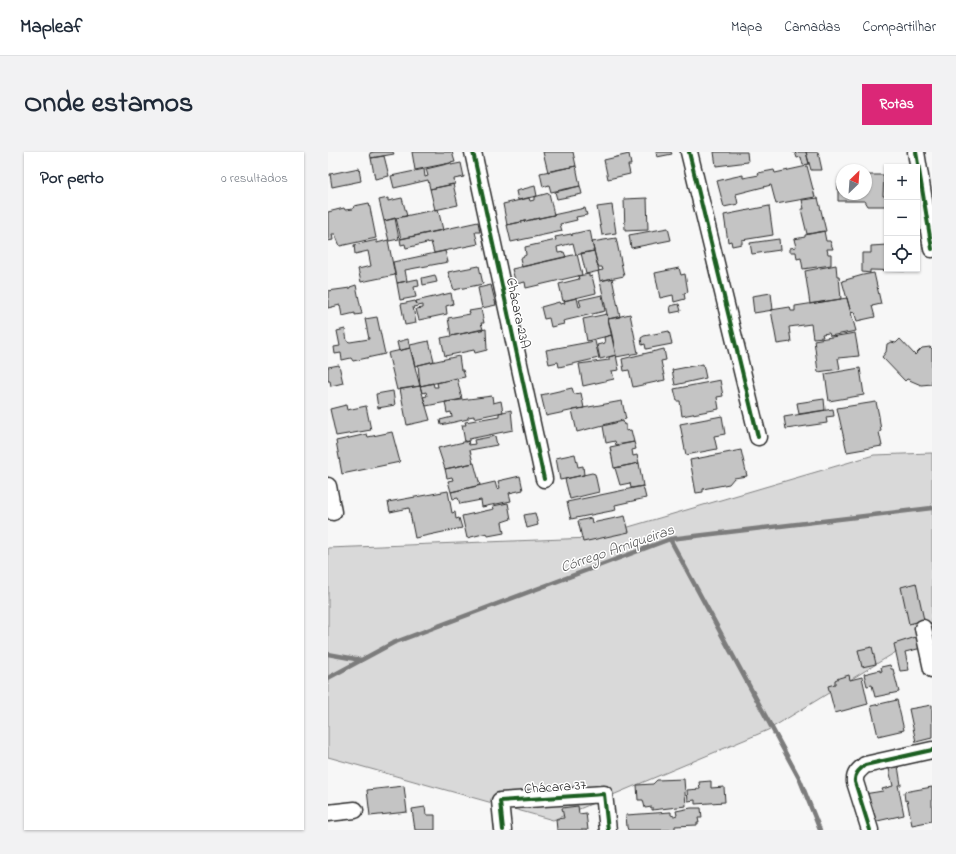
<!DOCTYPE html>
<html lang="pt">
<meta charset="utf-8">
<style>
:root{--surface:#fff;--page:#f2f2f3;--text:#1f2937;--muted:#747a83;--line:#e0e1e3;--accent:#db2777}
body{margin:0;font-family:"Indie Flower",sans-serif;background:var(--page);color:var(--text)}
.controls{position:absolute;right:12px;top:12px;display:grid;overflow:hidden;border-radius:0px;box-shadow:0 1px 3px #0004}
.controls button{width:36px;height:36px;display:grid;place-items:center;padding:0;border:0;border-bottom:1px solid var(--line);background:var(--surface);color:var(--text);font:20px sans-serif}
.compass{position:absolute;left:508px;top:12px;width:36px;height:36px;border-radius:50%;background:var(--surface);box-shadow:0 1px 3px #0004;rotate:25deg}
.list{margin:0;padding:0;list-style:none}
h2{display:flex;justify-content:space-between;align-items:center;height:52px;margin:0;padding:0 16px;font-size:17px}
h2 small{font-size:13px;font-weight:400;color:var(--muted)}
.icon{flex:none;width:22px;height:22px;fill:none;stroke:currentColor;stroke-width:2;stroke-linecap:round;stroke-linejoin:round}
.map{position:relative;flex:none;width:604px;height:678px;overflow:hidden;border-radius:0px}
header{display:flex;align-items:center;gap:24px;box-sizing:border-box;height:56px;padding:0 20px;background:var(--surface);border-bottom:1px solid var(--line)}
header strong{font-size:19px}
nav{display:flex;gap:22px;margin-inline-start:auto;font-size:14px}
.intro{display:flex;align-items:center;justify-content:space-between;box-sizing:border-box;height:96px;padding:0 24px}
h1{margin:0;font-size:28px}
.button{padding:10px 18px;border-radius:0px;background:var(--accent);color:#fff;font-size:14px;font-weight:700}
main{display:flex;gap:24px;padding:0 24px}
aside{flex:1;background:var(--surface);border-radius:0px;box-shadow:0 1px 3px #0004}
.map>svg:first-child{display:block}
.green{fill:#d9d9d9;stroke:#828282}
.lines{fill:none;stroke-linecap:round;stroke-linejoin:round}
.stream{stroke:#7b7b7b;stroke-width:4.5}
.building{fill:#c4c4c4;stroke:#2b2b2b}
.street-casing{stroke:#2b2b2b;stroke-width:19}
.street{stroke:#fff;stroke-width:16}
.cycleway-casing{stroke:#fff;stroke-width:6}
.cycleway{stroke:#1b5e20;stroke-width:4}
.labels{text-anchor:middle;stroke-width:3;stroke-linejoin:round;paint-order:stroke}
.street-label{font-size:14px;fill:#2b2b2b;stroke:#fff}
.water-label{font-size:15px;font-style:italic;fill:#5a5a5a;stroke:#fff}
</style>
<header>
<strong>Mapleaf</strong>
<nav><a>Mapa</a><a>Camadas</a><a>Compartilhar</a></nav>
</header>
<div class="intro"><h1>Onde estamos</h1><a class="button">Rotas</a></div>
<main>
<aside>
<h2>Por perto<small>0 resultados</small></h2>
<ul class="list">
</ul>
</aside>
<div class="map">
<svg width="604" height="678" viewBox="0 0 604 678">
<rect width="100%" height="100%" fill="#f7f7f7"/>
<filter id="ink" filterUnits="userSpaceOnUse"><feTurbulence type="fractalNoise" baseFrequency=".025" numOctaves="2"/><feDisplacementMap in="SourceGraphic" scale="8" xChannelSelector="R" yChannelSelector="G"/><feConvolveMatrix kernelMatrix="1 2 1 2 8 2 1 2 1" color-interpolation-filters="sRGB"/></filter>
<g filter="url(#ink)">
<path class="green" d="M604 301V478L440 578 225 668 0 605V396L263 386 546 303Z"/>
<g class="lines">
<path class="stream" d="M342 387 472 628 492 678
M0 502 33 508
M0 526 65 491 342 387 604 356"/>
</g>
<path class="building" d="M46 0H65L66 2 43 6 42 1Z
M84 0H124L127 10 87 18Z
M215 0H245L248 14 220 20Z
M328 0H343L344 2 329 5Z
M386 0H419L420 10 388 14Z
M465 0H478L481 12 475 13 473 5 469 6 467 0Z
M478 0H490L494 18H483Z
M301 2 303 13H300L302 22 280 27 276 8Z
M56 4 61 24 47 27 43 6Z
M123 11V13L133 11 136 25 126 27 127 32 102 37 100 28 66 36 63 24 96 17 97 25 100 24 98 17Z
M248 14 252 34 223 40 221 33 215 35 212 21Z
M479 14 487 45 448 52 443 33 408 42 410 52 396 55 389 29 401 26 415 23V26L431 23 430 21 446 18 447 21Z
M31 16 33 29 4 35 2 22Z
M539 23H556L555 44H559V54H540L537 49H510V32H514V42H538Z
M125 32 130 53 107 58 102 37Z
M207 34 209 44 190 48 188 39Z
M252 34 254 42 229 47 227 40Z
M221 41 226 63 179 73 175 52 201 46 202 49 206 48V45Z
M60 46V49L74 46 79 64 56 69 51 48Z
M319 46 320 78 297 79 296 47Z
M490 46 498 79 479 82 473 57H476L474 48Z
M41 51 48 86 12 94 7 82H4L5 88 0 89V60L16 56 17 58 25 57 26 54Z
M284 53 288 81 274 83 269 55Z
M441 54 445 83 414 88V92L404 94 403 89 400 90 396 63Z
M257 56 259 63 248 65 249 68 232 72 234 79 183 90 179 73Z
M110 57 115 78 73 87 68 66Z
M67 66 71 87 61 89 56 69Z
M150 70 152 80H147L150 92 106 101 103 90 78 96 77 92 73 93 72 87Z
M340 76 343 88 303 96 301 83Z
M262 78 266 99 248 103 245 91 229 95 230 101 236 100 238 105 194 115 192 106 198 103 197 95 228 88 227 85 243 82 244 84V82Z
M496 79 498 89H502L505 97H499L500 102H503V113L475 117 473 106 469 107 468 100H462V96L468 95 466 87 477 85V83Z
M288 86 296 124 272 129 270 119 275 118 274 115H270L264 90Z
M451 87 452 98 424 102 422 91Z
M49 88V91L60 88 67 123 33 130 30 117 43 114 40 99 27 102 26 93Z
M559 93V117H577V119L542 118V121L534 120V101H543V94Z
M117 99 120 110 77 118 79 129 69 131 65 110Z
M266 99 271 119 258 122 253 101Z
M249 102 254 123 198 136 197 130 188 132 184 117Z
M508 113 509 124H511L513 147 482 152 477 119Z
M151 114 155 132 126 138 120 120Z
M351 116 353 123 357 122 360 140 356 141 357 147 346 150 345 143 332 146 327 121Z
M546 121 553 152 544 154 547 165 529 169 526 160 523 161 514 129 535 123Z
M261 122V125L264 124 268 141 235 149 231 132 251 127 250 124Z
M107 123 109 130 95 133 94 126Z
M284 126 292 165 280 167 272 129Z
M90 127 91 134 86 135 88 145 72 148 69 131Z
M28 133 34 162 27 163V161L14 164 12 153 0 156V139L22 136V135Z
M163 133 168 153 154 156 150 136Z
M123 141 125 152 118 154 119 162 91 168 88 157 95 156V153L85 155 88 171 77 173 73 152 87 149 89 152 88 149Z
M443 141 445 158 426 161 424 144Z
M274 143 277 159 235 169 236 172 223 175 221 166 216 167 213 155 231 150 232 152 237 151 236 149 249 146 251 155 253 154 251 148Z
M519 146 528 179 502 184 501 181 494 182 495 185 485 186 483 172 461 175 463 190 449 192 443 158 462 155 463 159H467V154Z
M351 152 353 159 343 161 342 154Z
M153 157 156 171H153L155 177 123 184 120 166 142 162 141 159Z
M279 162 284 183 259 189 255 167Z
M302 162 310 201 288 205 280 167Z
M49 165 57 202 25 209 23 206 14 208 13 201 7 202 6 195 12 194 9 179 17 177 19 189 22 190 41 187 37 167Z
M158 177 159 198 147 201 146 198 117 204 113 186Z
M341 179 344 192 318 197 317 192 314 193 313 186 316 184Z
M527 181 531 204 510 206 512 217 490 220 486 188Z
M284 183 288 203 272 207 269 193 277 191 276 185Z
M80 187 82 196 71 199 69 190Z
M572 187 587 203 594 196 602 195 604 197V232L593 233 579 227 577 229 554 205 558 200 559 192 563 190 568 191Z
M101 189 106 209 87 214 82 193Z
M267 189 271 206 231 215 230 210 221 212 218 198Z
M82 196 92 234 69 238 60 201Z
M336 197 338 208 333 209 337 228 305 235 301 218 296 219 294 207Z
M288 203 291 218 284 219 286 227 255 234 251 212 281 208V205Z
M131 204 133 218H135L137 225 92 234 90 213Z
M375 212 378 226 347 233 344 218Z
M11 213 15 231 3 234 2 229H0V215Z
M532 216 536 243 501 249 497 222Z
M129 226 134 247 98 254 95 245 99 244 98 240 94 241 92 234 105 231 106 235H110L109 231Z
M392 228 395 244 389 245 391 257 354 264 352 249H349L346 237Z
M92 234 102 268 79 273 72 237Z
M244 236 246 242 253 241 256 256 218 264 213 243Z
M65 239 67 253 50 256 48 242Z
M164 244 165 251 173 249 175 260 146 266V264L140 265V267L113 273 112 268 124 265 123 260 119 261 117 250Z
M496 247 497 258 471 262 469 251Z
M294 249 298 267 249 280 244 258Z
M548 250 551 264 553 279 551 280 554 294 519 300 509 256Z
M18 253 19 258 38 254 43 278 8 284 2 257Z
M505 257 506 264 498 265 499 271 458 277 456 265Z
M183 258 185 278 141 287V289L137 290 134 273H138L137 270 171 264V261Z
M394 264 397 282 386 284 389 297 358 303 352 272Z
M295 269 296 273 298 272V279L303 278 306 290 288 293 287 289 278 291 275 274Z
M64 280 72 310 14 322 8 289 39 282 40 285Z
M167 284 169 293 142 298 145 311 117 317 110 296 140 289 141 293 147 292 146 288Z
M306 290 308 297 304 298 305 304 309 303 311 311 286 316 282 295Z
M413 298 419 324 406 326 401 332 375 337V340L368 341 362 308Z
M247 302 250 315 255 314 256 323 232 328 228 306Z
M146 311 152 333 123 340 120 329 125 328 124 325 119 326 117 317Z
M311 311 315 334 303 336 302 331 292 333 287 316Z
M264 321 267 322 271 340 242 347 237 327Z
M192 324 195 338 181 341 183 349 154 355 153 348 132 352 130 346 125 347 123 340 167 330 169 337 172 336 170 329Z
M315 334 318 346 287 353 288 358 243 367 239 350Z
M120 339 124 361 127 360 128 367 131 366 134 376 87 386 81 356 62 360 60 350Z
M180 351 183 367 174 370 176 381 160 384 159 381 139 386 134 364 166 357 165 354Z
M207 361 210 373 199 376 196 363Z
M297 364 301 380 255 390 250 369 263 366 264 371Z
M588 431 596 468 581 472 573 435Z
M591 484 594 496 577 500 581 518 572 519 566 492Z
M544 495 548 512 534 515 530 498Z
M562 513 563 517H565L571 540 547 545 544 533 539 534 536 522 552 518V520L554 519 553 515Z
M521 523 522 528 534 525 540 552 507 561 500 534 507 532V528L511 526Z
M569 548 576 578 550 584 543 554Z
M604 553V586L588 590 581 557Z
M570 614 573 633H570L576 663 545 670 536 642 555 639 554 637 565 634 561 617Z
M356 627 358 654 324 658V655L317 656 315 648H310L309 633 325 632 329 628Z
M383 629V636L396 635 397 650 367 652V648L360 649 359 638 372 637 371 630Z
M76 634 79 660 42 664 39 638Z
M604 635V669L584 673 579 648 577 649 576 640Z
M250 654 251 662 258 661 260 678H229L228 667 236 666 234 656Z
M97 655 98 663H107V678H87L84 657Z
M363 656H373L374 666H370L371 671H369V673L347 674V678H300L299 675 298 663 343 660V663L346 664 349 663 348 659Z"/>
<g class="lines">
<g class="street-casing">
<path id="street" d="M145 0 216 327
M361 0 430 285
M588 0 604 97
M0 334 5 360
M595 476 604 517
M0 661 27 658
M175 678 172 649 276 642 280 678
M542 678 527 630C526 622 531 618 537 613L604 598"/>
</g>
<use href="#street" class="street"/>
<g class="cycleway-casing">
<path id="cycleway" d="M145 0 216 327
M361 0 430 285
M588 0 604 97
M175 678 172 649 276 642 280 678
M542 678 527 630C526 622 531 618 537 613L604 598"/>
</g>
<use href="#cycleway" class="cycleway"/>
</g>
</g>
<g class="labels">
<g class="street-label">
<text transform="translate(191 161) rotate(78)" y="5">Chácara 23A</text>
<text transform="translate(227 634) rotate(-4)" y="5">Chácara 37</text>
</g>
<g class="water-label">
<text transform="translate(289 396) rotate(-19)" y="5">Córrego Arniqueiras</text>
</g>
</g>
</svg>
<div class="controls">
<button>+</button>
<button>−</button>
<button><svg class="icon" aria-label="locate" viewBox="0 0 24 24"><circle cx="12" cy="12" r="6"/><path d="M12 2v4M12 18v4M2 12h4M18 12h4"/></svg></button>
</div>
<svg class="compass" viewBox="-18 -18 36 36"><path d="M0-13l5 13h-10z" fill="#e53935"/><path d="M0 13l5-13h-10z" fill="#747a83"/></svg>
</div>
</main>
